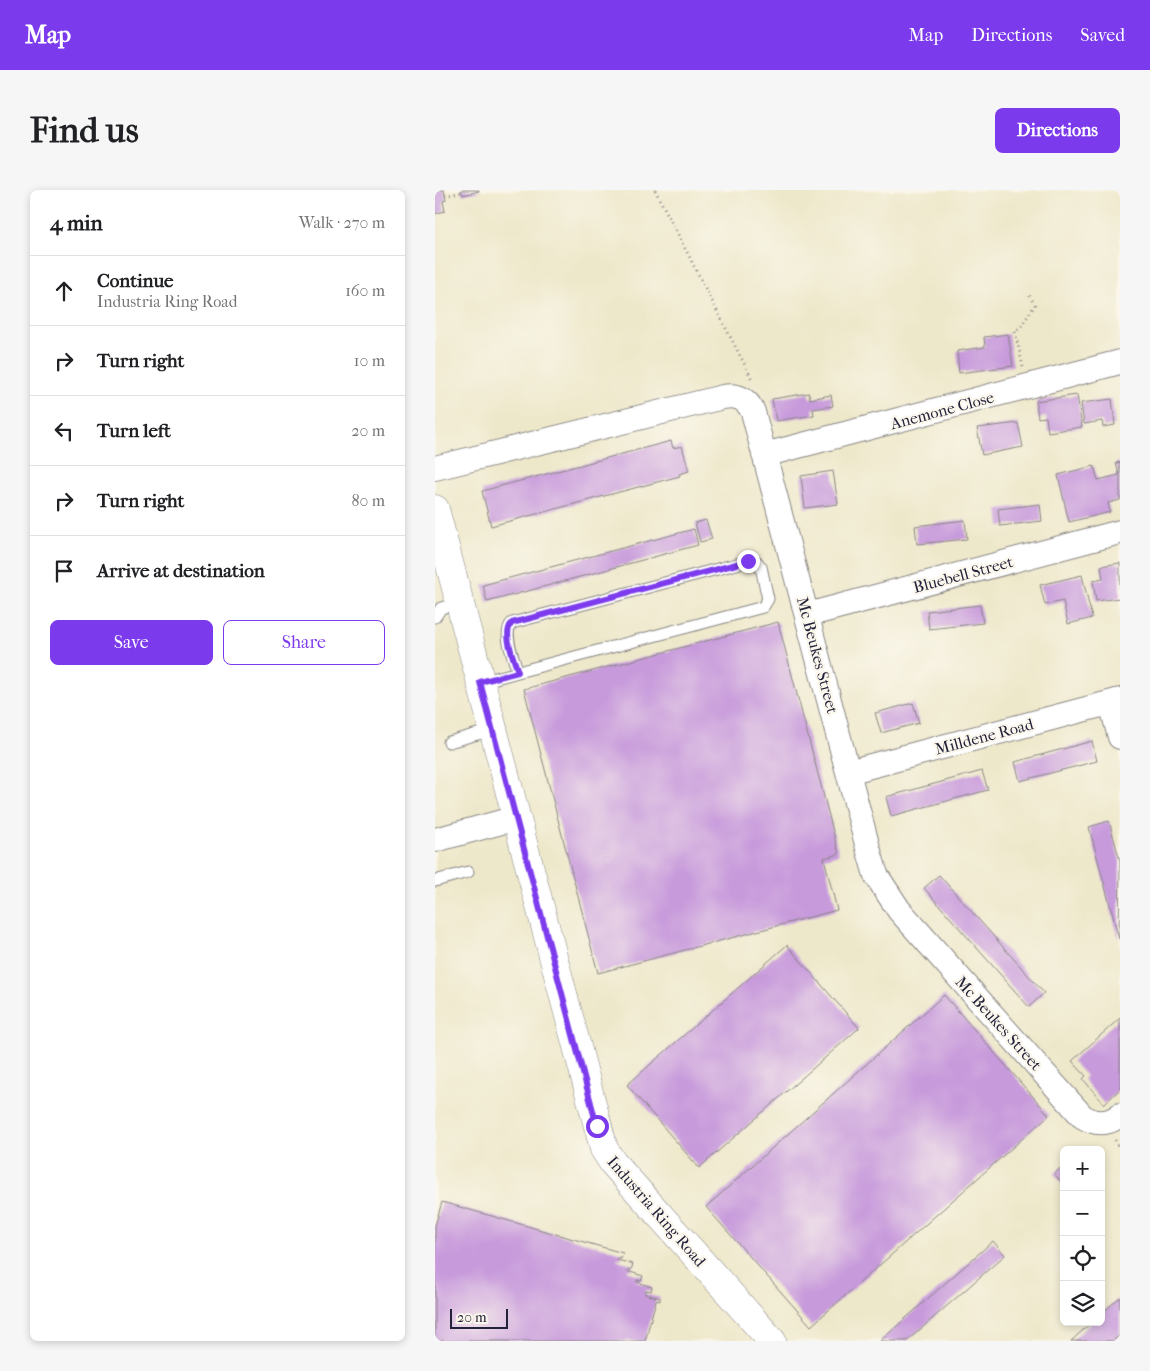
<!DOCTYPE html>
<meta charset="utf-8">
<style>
:root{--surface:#fff;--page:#f6f6f6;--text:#202124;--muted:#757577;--line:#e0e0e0;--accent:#7c3aed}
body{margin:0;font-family:"IM FELL French Canon",serif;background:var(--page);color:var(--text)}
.controls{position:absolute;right:15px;bottom:15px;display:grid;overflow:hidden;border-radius:8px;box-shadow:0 2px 8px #0003}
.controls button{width:45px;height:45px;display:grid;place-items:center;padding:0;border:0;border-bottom:1px solid var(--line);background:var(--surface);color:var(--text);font:25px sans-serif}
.scale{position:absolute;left:15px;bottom:12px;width:58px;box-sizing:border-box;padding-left:5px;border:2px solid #22223b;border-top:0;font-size:14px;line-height:18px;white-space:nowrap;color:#22223b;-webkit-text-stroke:4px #fbf7ec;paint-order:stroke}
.stop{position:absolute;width:15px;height:15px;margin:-11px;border:4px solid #7c3aed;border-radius:50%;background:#fff}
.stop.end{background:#7c3aed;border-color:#fff;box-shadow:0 1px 5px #0008}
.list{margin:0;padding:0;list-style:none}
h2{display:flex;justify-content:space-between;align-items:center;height:65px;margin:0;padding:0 20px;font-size:21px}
h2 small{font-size:16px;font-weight:400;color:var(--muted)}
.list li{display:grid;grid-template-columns:32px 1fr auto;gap:15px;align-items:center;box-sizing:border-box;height:70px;padding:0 20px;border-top:1px solid var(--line)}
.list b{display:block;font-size:19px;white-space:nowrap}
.list p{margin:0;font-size:16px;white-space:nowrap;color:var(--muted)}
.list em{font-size:16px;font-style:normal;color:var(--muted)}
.actions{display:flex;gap:10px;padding:15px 20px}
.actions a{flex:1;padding:11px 0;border:1px solid var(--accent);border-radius:8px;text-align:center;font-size:18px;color:var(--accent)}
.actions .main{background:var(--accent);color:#fff}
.icon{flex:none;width:28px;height:28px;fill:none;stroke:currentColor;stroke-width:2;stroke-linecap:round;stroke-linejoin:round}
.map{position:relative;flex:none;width:685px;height:1151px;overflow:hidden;border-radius:8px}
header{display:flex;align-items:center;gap:30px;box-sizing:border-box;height:70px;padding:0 25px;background:var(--accent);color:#fff}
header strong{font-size:24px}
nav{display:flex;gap:28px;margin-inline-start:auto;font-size:18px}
.intro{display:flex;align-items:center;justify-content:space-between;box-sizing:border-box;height:120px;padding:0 30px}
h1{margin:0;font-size:35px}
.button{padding:12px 22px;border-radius:8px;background:var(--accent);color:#fff;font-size:18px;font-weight:700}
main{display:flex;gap:30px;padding:0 30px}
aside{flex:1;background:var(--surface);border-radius:8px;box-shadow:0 2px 8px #0003}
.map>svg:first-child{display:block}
.building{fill:#c79adb}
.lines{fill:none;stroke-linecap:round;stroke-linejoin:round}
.lane-casing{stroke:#888583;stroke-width:13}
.street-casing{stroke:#888583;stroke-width:26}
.secondary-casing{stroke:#888583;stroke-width:29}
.path{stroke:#888583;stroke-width:3;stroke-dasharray:1 4;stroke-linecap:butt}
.lane{stroke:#fff;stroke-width:11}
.street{stroke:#fff;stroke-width:24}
.secondary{stroke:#fff;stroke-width:28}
.route{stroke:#7c3aed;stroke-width:6}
.labels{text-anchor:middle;stroke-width:4.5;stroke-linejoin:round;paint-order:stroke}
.street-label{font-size:16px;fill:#22223b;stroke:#fbf7ec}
</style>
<header>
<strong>Map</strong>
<nav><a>Map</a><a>Directions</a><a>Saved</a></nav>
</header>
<div class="intro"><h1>Find us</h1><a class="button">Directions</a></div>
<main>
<aside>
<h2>4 min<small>Walk · 270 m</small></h2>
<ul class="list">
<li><svg class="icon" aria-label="ahead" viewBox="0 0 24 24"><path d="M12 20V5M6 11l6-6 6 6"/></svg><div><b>Continue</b><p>Industria Ring Road</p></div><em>160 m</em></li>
<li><svg class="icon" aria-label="right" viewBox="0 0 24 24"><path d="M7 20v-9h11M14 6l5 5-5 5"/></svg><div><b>Turn right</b></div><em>10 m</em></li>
<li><svg class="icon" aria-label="left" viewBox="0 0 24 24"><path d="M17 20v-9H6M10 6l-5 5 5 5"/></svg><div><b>Turn left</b></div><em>20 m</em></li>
<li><svg class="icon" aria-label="right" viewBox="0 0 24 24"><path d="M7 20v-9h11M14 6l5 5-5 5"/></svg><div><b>Turn right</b></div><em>80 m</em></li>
<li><svg class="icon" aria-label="arrive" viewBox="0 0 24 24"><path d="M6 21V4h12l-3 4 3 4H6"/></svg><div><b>Arrive at destination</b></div></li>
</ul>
<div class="actions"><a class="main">Save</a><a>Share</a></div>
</aside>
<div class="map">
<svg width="685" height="1151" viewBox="0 0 685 1151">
<rect width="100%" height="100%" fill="#fbf7ec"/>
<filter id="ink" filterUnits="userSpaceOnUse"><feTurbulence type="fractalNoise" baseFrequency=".02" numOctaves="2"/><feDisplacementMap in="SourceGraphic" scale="10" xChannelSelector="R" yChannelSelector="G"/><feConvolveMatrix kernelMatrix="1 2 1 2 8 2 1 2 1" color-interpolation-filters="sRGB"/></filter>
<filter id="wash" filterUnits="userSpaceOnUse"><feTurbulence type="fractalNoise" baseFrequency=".0096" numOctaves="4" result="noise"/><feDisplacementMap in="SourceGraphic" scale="20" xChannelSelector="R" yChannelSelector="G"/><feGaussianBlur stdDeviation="1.12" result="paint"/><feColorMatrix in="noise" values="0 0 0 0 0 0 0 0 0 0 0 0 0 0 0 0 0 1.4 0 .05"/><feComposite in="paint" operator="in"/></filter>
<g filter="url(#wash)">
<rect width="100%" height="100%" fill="#eee8cb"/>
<g id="blocks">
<path class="building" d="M0 0H9L11 10 8 11 10 21 0 24Z
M26 0H44V1L28 5Z
M573 144 578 176 524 183 522 161 550 157 549 147Z
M374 203 375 209 396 205 398 216 378 219 379 225 341 231 337 209Z
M642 205 647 237 613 242 611 227 603 228 601 211Z
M677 209 680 235 668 237 667 231 649 234 646 213Z
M583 233 588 257 547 265 542 238Z
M236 251 238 258 247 256 254 281 244 284 245 286 56 336 47 301Z
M685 272V310L673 313 675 322 634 332 623 285 659 276 663 290 684 285 681 273Z
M398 281 403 314 370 318 366 286Z
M605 314 607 331 565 336 563 319Z
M271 330 277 349 265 352 260 333Z
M530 330 532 349 482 354 480 336Z
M259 339 263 355 52 412 48 395Z
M685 373V408L661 411 658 391 668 389 666 376Z
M647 385 657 428 633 434 628 411 610 415 605 395Z
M545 415 548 433 494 439 492 421Z
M343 432 404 664 389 668 402 720 163 783 89 499Z
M478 513 484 533 446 543 440 523Z
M657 551 662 571 585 591 580 572Z
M547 581 553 600 456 626 451 607Z
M674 631 685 671 684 749 654 637Z
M504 685 609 803 594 817 489 698Z
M352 755 424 838 264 978 192 895Z
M509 805 614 925 376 1136 271 1017Z
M685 828V899L669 914 648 889 651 886 637 871Z
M629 975V995L619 984Z
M7 1012 188 1063 186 1069 183 1068 182 1070 198 1074 196 1080 193 1079 192 1081 208 1086 206 1091 202 1090V1092L217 1097 216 1101 211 1100 210 1104 225 1108V1111L221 1110 210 1151H0V1036Z
M558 1051 570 1065 472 1151H445Z
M685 1107V1145L678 1151H636L657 1132H666V1124Z"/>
</g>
</g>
<g filter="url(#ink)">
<use href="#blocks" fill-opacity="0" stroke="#888583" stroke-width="1"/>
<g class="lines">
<g class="lane-casing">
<path id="lane" d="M313 371 322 372 326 377 333 409 328 417 83 482C79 469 67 443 77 433Z
M0 427 6 418 25 413
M46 492 83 482
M14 552 57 540
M0 691 33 682"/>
</g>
<g class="street-casing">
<path id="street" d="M329 265 685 172
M0 278 288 207C302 204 312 209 318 222L433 658 441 685 464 720 647 926C659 934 673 935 685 925
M372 425 685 342
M676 513 685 547
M413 582 685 510
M0 650 81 628"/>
</g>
<g class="secondary-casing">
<path id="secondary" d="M0 319 169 959 178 973 337 1151"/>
</g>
<path class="path" d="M220 0 318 191
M10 6 27 2
M588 177 580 141 585 138 600 115 594 105
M680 950 685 959"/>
<use href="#lane" class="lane"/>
<use href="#street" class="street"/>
<use href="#secondary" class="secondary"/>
</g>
</g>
<g class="lines" filter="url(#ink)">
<path class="route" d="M162 936 45 492 83 482C79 469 67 443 77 433L313 371"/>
</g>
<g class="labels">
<g class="street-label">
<text transform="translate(507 220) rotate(-15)" y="6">Anemone Close</text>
<text transform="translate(528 384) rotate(-15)" y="6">Bluebell Street</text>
<text transform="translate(383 465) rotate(75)" y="6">Mc Beukes Street</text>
<text transform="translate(549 546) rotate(-15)" y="6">Milldene Road</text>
<text transform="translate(564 833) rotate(48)" y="6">Mc Beukes Street</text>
<text transform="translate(222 1021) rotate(49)" y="6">Industria Ring Road</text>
</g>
</g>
</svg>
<div class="controls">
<button>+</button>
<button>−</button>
<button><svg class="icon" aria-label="locate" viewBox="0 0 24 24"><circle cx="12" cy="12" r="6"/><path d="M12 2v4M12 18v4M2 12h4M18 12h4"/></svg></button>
<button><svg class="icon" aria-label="layers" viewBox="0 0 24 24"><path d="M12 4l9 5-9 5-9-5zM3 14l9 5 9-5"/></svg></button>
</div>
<div class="scale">20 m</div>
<div class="stop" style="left:162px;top:936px"></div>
<div class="stop end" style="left:313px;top:371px"></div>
</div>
</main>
